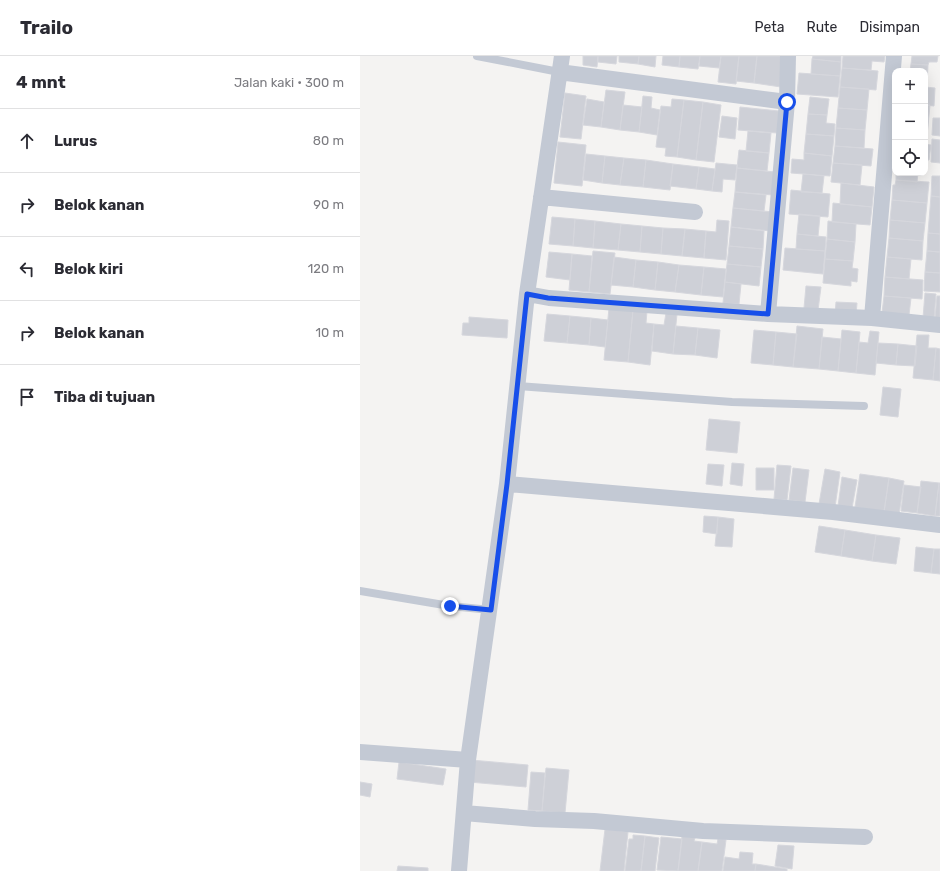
<!DOCTYPE html>
<html lang="id">
<meta charset="utf-8">
<style>
:root{--surface:#fff;--page:#f2f2f3;--text:#2b2b33;--muted:#7c7c81;--line:#e1e1e2}
body{margin:0;font-family:Rubik,sans-serif;background:var(--page);color:var(--text)}
.controls{position:absolute;right:12px;top:12px;display:grid;overflow:hidden;border-radius:8px;box-shadow:0 4px 16px #0002}
.controls button{width:36px;height:36px;display:grid;place-items:center;padding:0;border:0;border-bottom:1px solid var(--line);background:var(--surface);color:var(--text);font:20px sans-serif}
.stop{position:absolute;width:12px;height:12px;margin:-9px;border:3px solid #174fea;border-radius:50%;background:#fff}
.stop.end{background:#174fea;border-color:#fff;box-shadow:0 1px 4px #0008}
.list{margin:0;padding:0;list-style:none}
h2{display:flex;justify-content:space-between;align-items:center;height:52px;margin:0;padding:0 16px;font-size:17px}
h2 small{font-size:13px;font-weight:400;color:var(--muted)}
.list li{display:grid;grid-template-columns:26px 1fr auto;gap:12px;align-items:center;box-sizing:border-box;height:64px;padding:0 16px;border-top:1px solid var(--line)}
.list b{display:block;font-size:15px;white-space:nowrap}
.list em{font-size:13px;font-style:normal;color:var(--muted)}
.icon{flex:none;width:22px;height:22px;fill:none;stroke:currentColor;stroke-width:2;stroke-linecap:round;stroke-linejoin:round}
.map{position:relative;flex:none;width:580px;height:815px;overflow:hidden}
header{display:flex;align-items:center;gap:24px;box-sizing:border-box;height:56px;padding:0 20px;background:var(--surface);border-bottom:1px solid var(--line)}
header strong{font-size:19px}
nav{display:flex;gap:22px;margin-inline-start:auto;font-size:14px}
main{display:flex}
aside{flex:1;background:var(--surface)}
.map>svg:first-child{display:block}
.building{fill:#ced0d7;stroke:#d6d7dd}
.lines{fill:none;stroke-linecap:round;stroke-linejoin:round}
.service{stroke:#c3c9d4;stroke-width:8}
.minor{stroke:#c3c9d4;stroke-width:16}
.route{stroke:#174fea;stroke-width:5}
</style>
<header>
<strong>Trailo</strong>
<nav><a>Peta</a><a>Rute</a><a>Disimpan</a></nav>
</header>
<main>
<aside>
<h2>4 mnt<small>Jalan kaki · 300 m</small></h2>
<ul class="list">
<li><svg class="icon" aria-label="ahead" viewBox="0 0 24 24"><path d="M12 20V5M6 11l6-6 6 6"/></svg><div><b>Lurus</b></div><em>80 m</em></li>
<li><svg class="icon" aria-label="right" viewBox="0 0 24 24"><path d="M7 20v-9h11M14 6l5 5-5 5"/></svg><div><b>Belok kanan</b></div><em>90 m</em></li>
<li><svg class="icon" aria-label="left" viewBox="0 0 24 24"><path d="M17 20v-9H6M10 6l-5 5 5 5"/></svg><div><b>Belok kiri</b></div><em>120 m</em></li>
<li><svg class="icon" aria-label="right" viewBox="0 0 24 24"><path d="M7 20v-9h11M14 6l5 5-5 5"/></svg><div><b>Belok kanan</b></div><em>10 m</em></li>
<li><svg class="icon" aria-label="arrive" viewBox="0 0 24 24"><path d="M6 21V4h12l-3 4 3 4H6"/></svg><div><b>Tiba di tujuan</b></div></li>
</ul>
</aside>
<div class="map">
<svg width="580" height="815" viewBox="0 0 580 815">
<rect width="100%" height="100%" fill="#f4f3f2"/>
<path class="building" d="M223 0H238L237 11 223 9Z
M238 0H257L256 8 238 6Z
M259 0H279L278 8 259 6Z
M279 0H296L295 11 278 8Z
M303 0H320L319 11 302 9Z
M320 0H340L338 13 319 11Z
M340 0H361L359 12 339 10Z
M361 0H379L376 28 358 26Z
M379 0H397L394 27 376 25Z
M397 0H425L421 31 394 27Z
M453 0H481V6L452 3Z
M483 0H525L524 6 512 5 511 14 482 12Z
M552 0H578L577 6H569L568 9 551 8Z
M452 3 481 6 480 20 451 18Z
M551 8 568 9 567 29H565V15H550Z
M482 12 518 15 516 34 480 31Z
M439 17 480 20 478 41 437 38Z
M480 31 509 33 507 54 478 52Z
M565 31 575 32 574 50 565 49Z
M246 34 265 36 260 74 241 71Z
M205 37 226 40 221 83 200 81Z
M283 40 292 41 291 52 300 54 297 79 279 76Z
M450 41 469 43 467 59 448 58Z
M227 43 244 46 241 71 223 69Z
M312 43 324 44 317 101 305 100 306 92 296 91 301 50 311 51Z
M324 44 343 46 336 104 317 101Z
M343 46 361 49 354 106 336 104Z
M263 49 282 51 279 76 260 74Z
M565 49H570L568 70H565Z
M380 51 419 55 417 77 378 74Z
M478 52 507 54 505 74 476 72Z
M448 58 467 59 466 67 475 68 474 80 446 78Z
M362 60 377 62 375 83 359 81Z
M573 62H580V80L572 79Z
M565 70H568L566 88H565Z
M476 72 505 74 504 92 475 90Z
M388 75 411 77 409 97 386 95Z
M446 78 474 80 472 100 444 97Z
M572 83 580 84V107L571 106Z
M198 86 226 89 222 130 194 127Z
M565 88 571 89 569 104H565Z
M475 90 513 93 511 110 473 107Z
M379 94 409 97 407 115 377 112Z
M444 97 472 100 470 120 431 117 432 103 444 104Z
M226 98 245 100 242 127 223 124Z
M245 100 264 102 260 129 242 127Z
M264 102 286 104 283 131 260 129Z
M286 104 313 108 310 134 283 131Z
M356 107 377 109 375 124 363 123 362 136 352 135Z
M473 107 502 109 500 129 471 126Z
M313 108 339 111 336 133 310 130Z
M339 111 355 113 352 135 336 133Z
M377 112 415 116 413 139 375 136Z
M536 117H558L557 126 536 124Z
M443 118 464 120 462 137 441 136Z
M572 120H580V141L571 140Z
M536 124 569 126 567 147 532 144 533 129H535Z
M481 127 514 131 512 151 480 148Z
M431 134 470 138 468 161 429 158Z
M375 136 406 139 404 155 373 152Z
M571 140 580 141V178L568 177Z
M532 144 567 147 565 167 530 164Z
M473 147 512 151 510 169 472 166Z
M373 152 413 156 411 175 371 171Z
M439 158 460 160 458 180 437 178Z
M192 161 215 163 213 190 189 188Z
M215 163 235 165 233 192 213 190Z
M357 164 369 165 366 204 344 202 346 175 356 176Z
M530 164 565 167 563 185 529 182Z
M235 165 261 168 258 194 233 192Z
M468 165 496 168 495 186 467 183Z
M261 168 282 170 280 196 258 194Z
M282 170 303 172 301 198 280 196Z
M371 171 404 175 403 193 369 190Z
M303 172 325 173 322 200 301 198Z
M325 173 346 175 344 202 322 200Z
M568 177 580 178V196L567 195Z
M437 178 466 181 465 195 436 193Z
M529 182 563 185 562 204 527 201Z
M467 183 495 186 493 205 465 203Z
M369 190 403 193 401 211 367 208Z
M425 192 465 195 463 218 423 214Z
M233 195 255 197 250 238 229 236Z
M567 195 580 196V217L565 216Z
M189 196 212 198 210 224 186 221Z
M212 198 232 200 229 236 209 234Z
M254 201 276 204 273 231 251 229Z
M527 201 551 203 549 223 525 221Z
M465 203 493 205 492 212 498 213 497 226 491 225V230L463 227Z
M276 204 298 206 295 234 273 231Z
M298 206 319 209 315 236 295 234Z
M367 208 401 211 399 230 365 226Z
M319 209 344 211 341 239 315 236Z
M344 211 366 213 363 241 341 239Z
M565 216 580 217V236L564 235Z
M525 221 563 224 562 243 524 240Z
M365 226 381 228 379 248 363 247Z
M446 230 461 231 458 254 444 252Z
M565 237 576 238 574 263 563 262Z
M524 240 551 242 549 259 522 257Z
M577 240H580V262H575Z
M476 246 497 247 496 259 475 258Z
M249 252 273 254 268 306 244 304Z
M273 254 287 255 286 267 294 268 290 309 268 306Z
M306 257 317 258 313 298 292 295 294 268 304 269Z
M187 258 210 260 207 287 184 285Z
M210 260 231 262 229 289 207 287Z
M109 261 148 264 147 282 102 279 103 267H109Z
M231 262 248 264 245 291 229 289Z
M316 270 338 272 335 299 313 298Z
M437 270 463 273 459 313 433 311Z
M338 272 360 274 357 302 335 299Z
M394 274 416 276 413 309 391 307Z
M482 274 500 276 496 317 478 315Z
M510 275 519 276 515 319 496 317 499 286 508 287Z
M416 276 437 278 433 311 413 309Z
M557 279H569L568 292H576L573 324 553 322Z
M462 281 481 283 478 315 459 313Z
M518 287 538 288 536 309 516 307Z
M538 288 557 290 555 310 536 309Z
M576 292 580 293V325L573 324Z
M523 331 541 333 538 361 520 359Z
M349 363 380 366 377 397 346 394Z
M372 407 384 408 382 430 370 428Z
M348 408 364 409 362 430 346 428Z
M417 409 431 410 427 444 414 443Z
M396 412H414V434H396Z
M433 412 449 414 445 446 429 444Z
M465 413 480 416 475 451 459 448Z
M500 418 529 422 524 456 495 451Z
M482 421 497 424 492 452 478 450Z
M529 422 544 425 539 459 524 456Z
M561 425 579 427 575 460 557 457Z
M579 427H580V460H575Z
M544 429 561 431 557 457 541 455Z
M344 460 358 461 357 478 343 476Z
M358 461 374 463 372 491 355 490Z
M459 470 485 474 481 500 455 496Z
M485 474 516 479 512 505 481 500Z
M516 479 540 482 536 508 512 505Z
M556 491 574 493 571 517 554 515Z
M574 493H580V518L571 517Z
M111 704 168 709 166 731 109 726Z
M39 706 86 713 83 729 37 723Z
M186 712 209 714 205 757 182 755Z
M171 716 185 717 182 755 168 754Z
M0 726 12 728 10 741 0 739Z
M245 773 268 776 264 815H240Z
M273 779 285 780 281 815H265L269 783H273Z
M285 780 299 782 295 815H281Z
M322 780 335 782 334 785 342 786 338 815H318Z
M301 781 322 783 318 815 297 814Z
M358 783 366 784 362 815H338L342 786 357 788Z
M418 789 434 790 432 813 415 810Z
M380 796 393 797 392 808H396L395 815H363L365 801 379 803Z
M396 808 427 813V815H395Z
M38 810 68 812V815H37Z"/>
<g class="lines">
<path class="service" d="M117 0 199 16
M158 330 372 346 504 350
M0 535 90 550 131 554"/>
<path class="minor" d="M199 16 427 46
M181 141 335 156
M167 238 189 242 408 258 512 262 580 269
M408 258 427 46 428 0
M512 262 534 0
M147 428 473 456 580 469
M0 696 108 704
M104 757 175 763 234 765 343 775 505 781
M99 815 108 704 147 428 167 238 202 0"/>
</g>
<g class="lines">
<path class="route" d="M90 550 131 554 147 428 167 238 188 242 408 258 427 46"/>
</g>
</svg>
<div class="controls">
<button>+</button>
<button>−</button>
<button><svg class="icon" aria-label="locate" viewBox="0 0 24 24"><circle cx="12" cy="12" r="6"/><path d="M12 2v4M12 18v4M2 12h4M18 12h4"/></svg></button>
</div>
<div class="stop" style="left:427px;top:46px"></div>
<div class="stop end" style="left:90px;top:550px"></div>
</div>
</main>
